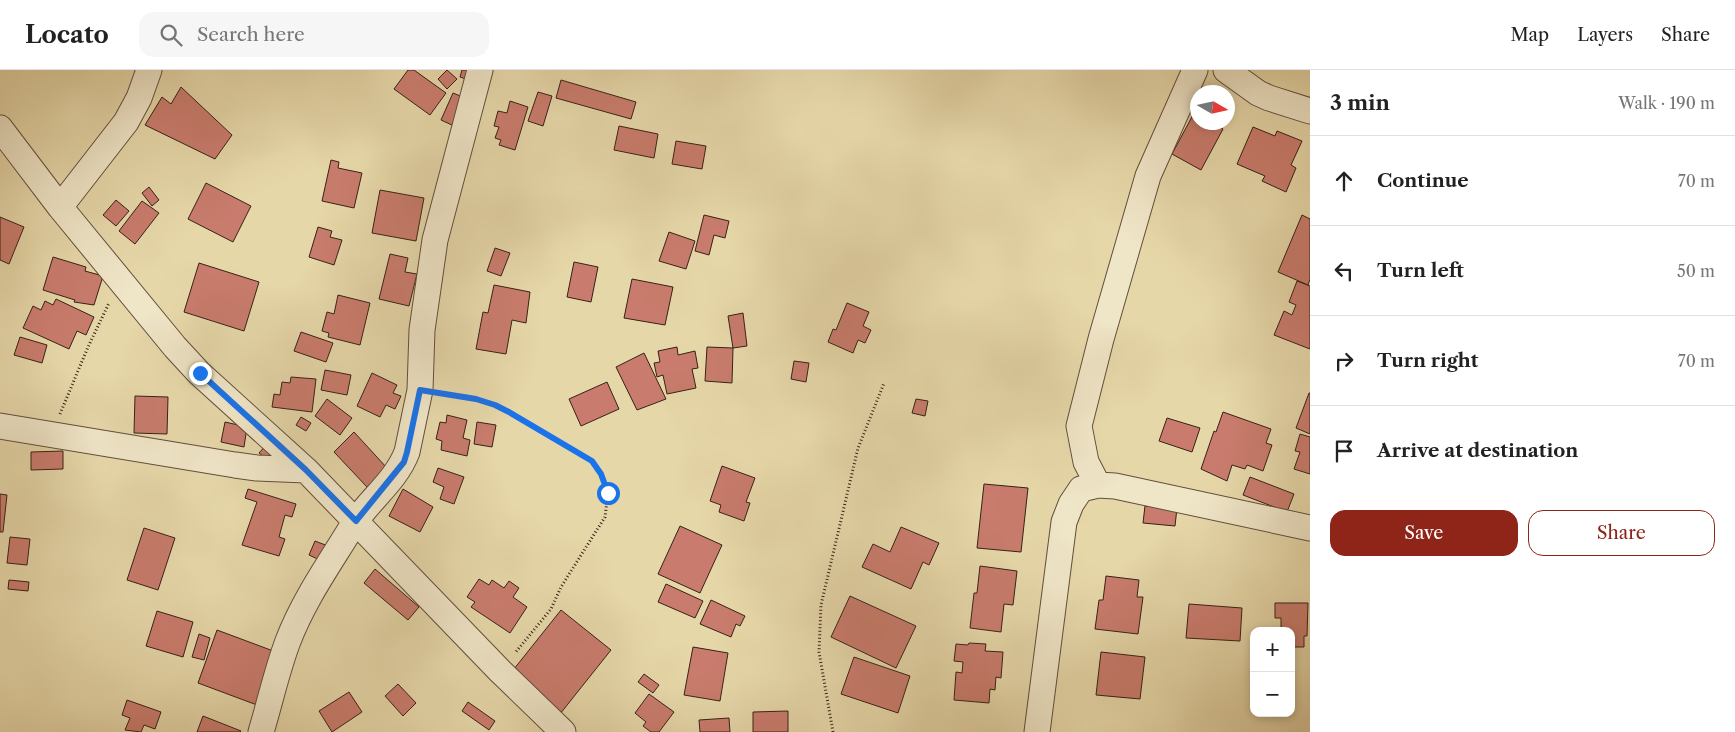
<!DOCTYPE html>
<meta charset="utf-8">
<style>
:root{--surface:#fff;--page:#f6f6f6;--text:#222;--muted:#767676;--line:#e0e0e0;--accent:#8f2418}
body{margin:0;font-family:"Libre Caslon Text",serif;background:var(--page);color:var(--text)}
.controls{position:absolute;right:15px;bottom:15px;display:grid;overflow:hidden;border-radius:10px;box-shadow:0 2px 8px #0003}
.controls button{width:45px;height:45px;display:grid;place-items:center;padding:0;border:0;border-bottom:1px solid var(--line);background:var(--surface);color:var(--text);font:25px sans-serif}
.compass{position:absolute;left:1190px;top:15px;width:45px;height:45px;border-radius:50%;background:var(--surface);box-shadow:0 2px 8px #0003;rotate:99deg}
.stop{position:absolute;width:15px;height:15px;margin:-11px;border:4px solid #1a73e8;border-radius:50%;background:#fff}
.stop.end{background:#1a73e8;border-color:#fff;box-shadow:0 1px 5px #0008}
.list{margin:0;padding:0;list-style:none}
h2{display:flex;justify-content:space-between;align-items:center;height:65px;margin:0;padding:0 20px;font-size:21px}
h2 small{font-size:16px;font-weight:400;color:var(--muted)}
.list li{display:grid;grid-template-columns:32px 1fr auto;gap:15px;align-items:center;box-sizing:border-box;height:90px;padding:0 20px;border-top:1px solid var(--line)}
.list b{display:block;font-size:19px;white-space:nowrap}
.list em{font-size:16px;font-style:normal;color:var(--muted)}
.actions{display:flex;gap:10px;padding:15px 20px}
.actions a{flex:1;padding:11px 0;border:1px solid var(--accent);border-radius:15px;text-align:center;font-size:18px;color:var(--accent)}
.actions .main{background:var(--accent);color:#fff}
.icon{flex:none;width:28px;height:28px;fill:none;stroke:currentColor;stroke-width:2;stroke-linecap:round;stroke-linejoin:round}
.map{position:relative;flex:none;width:1310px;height:662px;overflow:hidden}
header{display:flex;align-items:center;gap:30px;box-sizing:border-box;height:70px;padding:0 25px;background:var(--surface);border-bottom:1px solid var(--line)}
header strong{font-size:24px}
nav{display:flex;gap:28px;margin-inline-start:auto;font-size:18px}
.search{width:350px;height:45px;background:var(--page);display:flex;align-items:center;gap:12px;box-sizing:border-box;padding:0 18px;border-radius:15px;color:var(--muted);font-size:19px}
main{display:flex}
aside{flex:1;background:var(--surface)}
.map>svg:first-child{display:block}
.building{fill:#c97c6d;stroke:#362117}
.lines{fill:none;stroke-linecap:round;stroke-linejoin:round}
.street-casing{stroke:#624e3c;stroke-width:27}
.path{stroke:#362117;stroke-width:3;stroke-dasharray:1 2.5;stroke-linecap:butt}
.street{stroke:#efe5c7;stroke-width:25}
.route{stroke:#1a73e8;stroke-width:6}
</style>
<header>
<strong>Locato</strong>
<div class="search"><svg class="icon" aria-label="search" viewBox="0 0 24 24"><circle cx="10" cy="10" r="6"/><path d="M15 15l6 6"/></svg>Search here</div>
<nav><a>Map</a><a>Layers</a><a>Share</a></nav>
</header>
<main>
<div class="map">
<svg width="1310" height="662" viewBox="0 0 1310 662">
<rect width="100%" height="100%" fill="#e6d7a9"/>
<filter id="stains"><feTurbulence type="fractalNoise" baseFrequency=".004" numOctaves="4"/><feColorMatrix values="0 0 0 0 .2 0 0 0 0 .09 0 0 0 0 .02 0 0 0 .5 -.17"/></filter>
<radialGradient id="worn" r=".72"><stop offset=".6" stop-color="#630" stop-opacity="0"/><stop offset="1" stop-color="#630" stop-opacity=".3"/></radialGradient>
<path class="building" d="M408 0H414L446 23 430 45 394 19Z
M447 0 457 9 447 19 438 9Z
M462 0H469L466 9 460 7Z
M561 10 636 32 631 49 556 28Z
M181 17 232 65 215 89 145 55 162 27 171 34Z
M538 22 552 26 543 56 528 51Z
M453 23 465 28 454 56 441 50Z
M510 31 528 37 515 80 499 75 501 70 495 68 499 57 494 56 498 41 507 43Z
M1194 43 1198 45V52H1211L1223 59 1201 100 1172 84Z
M619 56 658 64 654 88 614 80Z
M1253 57 1275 66 1277 61 1302 71 1291 95 1296 98 1286 122 1262 111 1265 106 1237 94Z
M676 71 706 76 702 99 672 94Z
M331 90 339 92 338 98 362 103 354 138 322 131Z
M206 113 251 136 233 172 188 149Z
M149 117 159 130 152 136 142 123Z
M380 120 424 128 416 171 372 163Z
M116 130 129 141 116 156 103 145Z
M142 131 159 143 135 174 119 161Z
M704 145 729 151 725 168 714 165 709 185 695 181Z
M1302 145 1310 149V209L1308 215 1278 202Z
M0 147 24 157 9 194 0 190Z
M318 157 332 161 330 167 342 170 334 195 309 187Z
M669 162 695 171 686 199 659 191Z
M495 178 510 183 501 206 487 201Z
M390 184 408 188 405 202 417 204 409 236 379 229Z
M53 187 86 197 85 201 103 206 94 235 74 232 75 230 43 220Z
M574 192 598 197 591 232 567 227Z
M199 193 259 212 244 261 184 242Z
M632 209 673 217 665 255 624 248Z
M1297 211 1310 216V279L1274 265 1284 241 1292 245 1296 235 1289 232Z
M494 215 530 222 526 253 512 250 506 284 476 279 483 242 488 243Z
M338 225 370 233 360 275 328 267 329 263 322 261 327 242 334 244Z
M56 229 94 247 86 265 77 261 69 279 23 258 33 236 41 240 45 231 53 235Z
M847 233 869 242 863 256 871 260 865 273 858 270 853 283 828 272 833 259 836 260Z
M743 243 747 276 733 278 728 246Z
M301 262 333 273 326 292 294 281Z
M20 267 47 275 42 293 14 285Z
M677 277 678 285 695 281 698 298 692 299 696 318 667 324 663 305 657 307 654 293 660 292 658 281Z
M707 277 733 278 732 313 705 311Z
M644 283 666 329 637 340 616 297Z
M794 291 809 293 806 312 791 309Z
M325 300 351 305 347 325 321 320Z
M372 303 397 315 393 323 401 326 395 339 386 335 380 347 357 336Z
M291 307 316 309 312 342 272 337 274 324 280 325 282 312 290 313Z
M607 312 619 339 581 356 569 329Z
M1309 323H1310V364L1296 358Z
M135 326 168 327 167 364 134 363Z
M327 329 352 348 340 365 315 346Z
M916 329 928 331 925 346 912 343Z
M1223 342 1271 359 1266 373 1272 375 1263 401 1247 395 1245 399 1232 395 1227 411 1201 399 1214 361 1216 362Z
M447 345 467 350 463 368 470 370 467 386 441 380 442 371 436 369 440 352 446 353Z
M301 347 311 353 306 361 296 355Z
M1167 348 1200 358 1192 382 1159 371Z
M225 352 247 357 244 377 221 372Z
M477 352 496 355 492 377 474 374Z
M354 362 387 398 367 417 334 382Z
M1300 364 1310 367V404L1294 399 1300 382 1295 381Z
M266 375 280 386 273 394 259 383Z
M63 381V399L31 400V382Z
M722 396 755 408 746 432 750 433 744 451 719 442 721 435 710 431Z
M438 398 464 407 454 434 440 429 444 417 433 412Z
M1250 407 1294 424 1287 442 1243 425Z
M984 414 1028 418 1021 482 977 478Z
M248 419 296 434 292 447 285 445 279 467 285 469 279 486 242 475 257 432 245 428Z
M403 419 433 437 420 462 389 446Z
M0 424 7 425 3 462H0Z
M1145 436 1177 438 1175 456 1143 453Z
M680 456 722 475 700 523 658 504Z
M901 457 939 473 929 495 923 492 911 519 862 497 873 474 890 482Z
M144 458 175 468 158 520 127 510Z
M10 467 30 469 27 495 7 493Z
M315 471 328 476 322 491 309 485Z
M980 496 1017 501 1013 535 1004 534 1001 562 970 558 974 523H977Z
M375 499 419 537 408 550 364 513Z
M1106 506 1139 510 1137 527H1143L1138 564 1095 559 1099 530H1103Z
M479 509 489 515 492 510 504 518 509 511 519 518 513 527 527 537 510 563 471 537 475 532 467 527Z
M9 510 29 512 28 521 8 519Z
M666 514 703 531 695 548 658 532Z
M850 526 916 556 896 598 831 567Z
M711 530 745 546 740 556 736 554 731 567 700 554Z
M1275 533H1308L1307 566H1304V577H1291V561H1281V548H1275Z
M1189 534 1242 538 1240 571 1186 568Z
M561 540 611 580 560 644 510 604Z
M157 541 193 552 183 587 146 576Z
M217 560 276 582 257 635 198 613Z
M199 564 210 568 204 590 192 587Z
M969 573 986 574 985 581 1003 582 1001 608 996 607 995 620 990 619 989 633 954 630 956 602 962 603 963 592 954 591 956 574 968 575Z
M693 577 728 583 720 631 684 625Z
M1101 582 1145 587 1140 629 1096 625Z
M854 587 910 606 898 643 841 624Z
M644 604 659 615 653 623 638 612Z
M398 614 416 633 403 646 385 626Z
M349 622 362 642 332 662 319 641Z
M649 624 674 642 659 662H651L643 656 646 652 635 643Z
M127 630 161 642 155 659 144 655 141 662 125 660 130 648 122 645Z
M468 632 495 651 489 660 462 641Z
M788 641V662H753V642Z
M203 646 241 661 240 662H197Z
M729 648 730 662H700L699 650Z"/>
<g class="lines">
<g class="street-casing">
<path id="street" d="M1226 0 1258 23 1269 28 1310 41
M0 58 60 137 175 277 199 303 306 400 500 601 563 662
M60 137 126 52 139 28 149 0
M0 356 235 395 257 398 306 400
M1098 415 1086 392 1079 356 1101 269 1148 106 1195 0
M261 662C270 632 277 600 288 571 304 529 330 493 353 455 369 430 396 411 407 382L420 320 422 260 435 170 480 0
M1037 662 1064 452 1071 434 1081 419 1098 415 1115 416 1310 458"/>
</g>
<path class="path" d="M441 323 476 329 495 335 582 385 592 391 601 404 608 423 605 447 561 517 551 539 515 583
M60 344 88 277 109 233
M833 662 819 582 821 535 858 378 884 313"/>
<use href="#street" class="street"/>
</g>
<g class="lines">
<path class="route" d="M200 303 306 400 356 451 404 392 407 382 420 320 476 329 495 335 509 342 592 391 601 404 608 423"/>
</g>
<rect width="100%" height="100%" filter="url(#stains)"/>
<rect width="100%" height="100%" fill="url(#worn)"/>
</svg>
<div class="controls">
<button>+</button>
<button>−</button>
</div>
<svg class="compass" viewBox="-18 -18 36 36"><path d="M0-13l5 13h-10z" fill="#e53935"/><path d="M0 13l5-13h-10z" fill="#767676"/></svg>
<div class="stop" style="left:608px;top:423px"></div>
<div class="stop end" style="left:200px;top:303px"></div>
</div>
<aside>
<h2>3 min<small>Walk · 190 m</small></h2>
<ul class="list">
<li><svg class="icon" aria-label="ahead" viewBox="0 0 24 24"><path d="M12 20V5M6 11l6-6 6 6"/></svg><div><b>Continue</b></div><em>70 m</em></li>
<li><svg class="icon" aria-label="left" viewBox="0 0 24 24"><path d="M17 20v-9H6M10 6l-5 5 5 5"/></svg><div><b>Turn left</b></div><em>50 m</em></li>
<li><svg class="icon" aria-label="right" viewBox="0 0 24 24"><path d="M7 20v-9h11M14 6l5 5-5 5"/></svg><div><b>Turn right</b></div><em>70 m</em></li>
<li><svg class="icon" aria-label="arrive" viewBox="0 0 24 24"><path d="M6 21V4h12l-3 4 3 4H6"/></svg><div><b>Arrive at destination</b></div></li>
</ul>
<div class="actions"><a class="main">Save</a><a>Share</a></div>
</aside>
</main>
